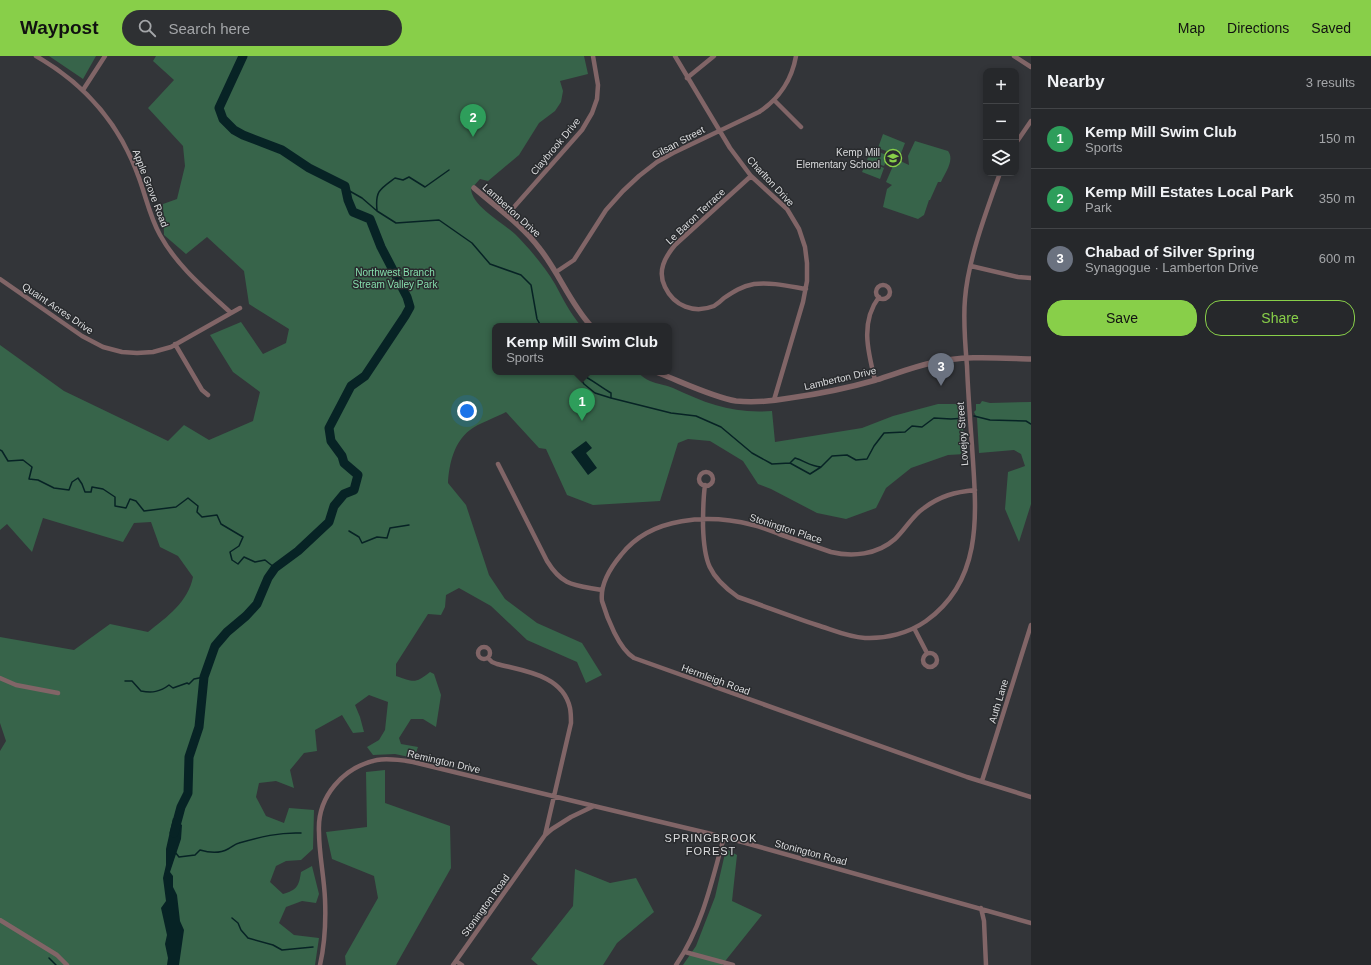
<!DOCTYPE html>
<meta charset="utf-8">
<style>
:root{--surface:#26282b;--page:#2e3033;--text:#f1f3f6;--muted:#a4a6a9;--line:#424447;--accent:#88cf49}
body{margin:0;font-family:Arial,sans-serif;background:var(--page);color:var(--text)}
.controls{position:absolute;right:12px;top:12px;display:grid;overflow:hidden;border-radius:8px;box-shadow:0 2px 6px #0003}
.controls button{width:36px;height:36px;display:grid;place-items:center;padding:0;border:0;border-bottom:1px solid var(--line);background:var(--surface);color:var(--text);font:20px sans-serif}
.you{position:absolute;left:467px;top:355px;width:14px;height:14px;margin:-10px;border:3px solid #fff;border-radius:50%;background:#1a73e8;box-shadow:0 0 0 6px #1a73e833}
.badge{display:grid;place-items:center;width:26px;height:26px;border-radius:50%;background:var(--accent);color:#fff;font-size:13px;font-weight:700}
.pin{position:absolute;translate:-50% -33px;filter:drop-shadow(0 1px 2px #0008)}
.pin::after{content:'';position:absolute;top:21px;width:14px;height:12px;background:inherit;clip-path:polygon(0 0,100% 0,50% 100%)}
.popup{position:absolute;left:492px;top:267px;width:180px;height:52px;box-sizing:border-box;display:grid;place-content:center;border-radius:8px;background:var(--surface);filter:drop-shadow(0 1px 3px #0005);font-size:13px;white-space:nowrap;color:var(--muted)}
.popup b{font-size:15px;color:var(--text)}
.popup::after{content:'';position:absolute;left:50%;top:100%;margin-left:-8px;border:8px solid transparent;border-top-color:var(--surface)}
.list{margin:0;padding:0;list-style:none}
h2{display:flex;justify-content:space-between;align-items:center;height:52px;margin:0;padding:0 16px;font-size:17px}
h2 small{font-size:13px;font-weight:400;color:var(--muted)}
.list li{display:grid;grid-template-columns:26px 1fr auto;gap:12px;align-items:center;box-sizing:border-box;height:60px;padding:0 16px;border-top:1px solid var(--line)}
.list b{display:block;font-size:15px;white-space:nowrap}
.list p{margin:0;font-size:13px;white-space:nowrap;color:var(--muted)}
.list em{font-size:13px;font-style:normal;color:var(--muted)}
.actions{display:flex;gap:8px;padding:12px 16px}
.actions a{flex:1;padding:9px 0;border:1px solid var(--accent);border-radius:16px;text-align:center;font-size:14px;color:var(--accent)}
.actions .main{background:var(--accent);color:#111}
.icon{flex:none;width:22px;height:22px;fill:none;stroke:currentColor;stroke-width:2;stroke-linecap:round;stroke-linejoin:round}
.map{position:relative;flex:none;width:1031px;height:909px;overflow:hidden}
header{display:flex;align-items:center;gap:24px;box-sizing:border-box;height:56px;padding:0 20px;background:var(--accent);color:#111}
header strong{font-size:19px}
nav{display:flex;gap:22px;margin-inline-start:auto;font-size:14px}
.search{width:280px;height:36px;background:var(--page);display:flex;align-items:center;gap:10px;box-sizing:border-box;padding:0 14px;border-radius:22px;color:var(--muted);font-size:15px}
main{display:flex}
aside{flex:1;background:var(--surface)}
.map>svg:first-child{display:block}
.green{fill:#37644a}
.water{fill:#072325}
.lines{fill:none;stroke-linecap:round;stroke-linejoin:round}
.stream{stroke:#072325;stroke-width:1.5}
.river{stroke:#072325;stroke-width:9}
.minor{stroke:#816567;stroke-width:4.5}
.tertiary{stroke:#816567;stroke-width:5.5}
.labels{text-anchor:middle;stroke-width:3;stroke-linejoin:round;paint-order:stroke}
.street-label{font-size:10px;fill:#dbdcde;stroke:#292b2e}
.poi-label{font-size:10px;fill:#dbdcde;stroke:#292b2e;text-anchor:end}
.park-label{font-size:10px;fill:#86dfad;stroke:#292b2e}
.neighbourhood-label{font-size:11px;letter-spacing:1px;fill:#dbdcde;stroke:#292b2e}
</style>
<header>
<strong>Waypost</strong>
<div class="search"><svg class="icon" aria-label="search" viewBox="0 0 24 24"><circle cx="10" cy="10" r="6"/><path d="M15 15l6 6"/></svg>Search here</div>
<nav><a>Map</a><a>Directions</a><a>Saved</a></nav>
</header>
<main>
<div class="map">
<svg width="1031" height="909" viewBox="0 0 1031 909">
<rect width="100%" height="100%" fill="#333539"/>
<path class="green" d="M49 0H96L83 23Z
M156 0H584L588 18 560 25 563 35 561 46 555 55 539 67 519 99 488 125 480 123 471 133C472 150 503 167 515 178 529 192 545 211 555 228 563 243 570 257 581 270H495V316H637C641 319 645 323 650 325 657 328 666 329 673 332 707 348 734 358 772 355L775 386 862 372 893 360 938 348H961L963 374 967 391 964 392 965 398 948 399 911 412 886 432 876 452 846 463 817 457 771 433 758 428 743 405 710 385 688 383 678 387 660 445 593 449 567 439 546 393 539 392 506 356C497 361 477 368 470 374 454 386 449 408 448 427L466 449 489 519 505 543 537 567 582 587 602 619 586 627 577 606 527 584 491 550 459 532 446 539 445 551 441 559 428 558 396 608V620C414 626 415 628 430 616L434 618 441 639 436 671 423 663H411L399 682 401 688 418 691 414 702 395 698 373 699 367 691 379 684 385 674 388 646 369 639 355 649 360 661 364 676 353 677 342 659 315 674 317 695 304 697 290 714 294 732 276 725 259 727 256 741 266 760 284 767 289 752 314 754 313 793 301 804 286 805 276 810 270 826 283 838C297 834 299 830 301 816L312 810 319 838 316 847 302 845 286 851 279 867 294 879 319 882 315 909H0V695L6 685 0 667V581L74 594 110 568 148 576C167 561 188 546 193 521L178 500 160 491 151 466 134 467 123 486 43 462 32 496 7 468 0 474V289L64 335 168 385 184 369 209 384 253 365 260 336 233 316 210 279 241 266 263 298 286 287 289 273 249 248 244 215 207 181 186 198 164 179 163 148 177 143 185 110 183 90 148 52 174 24 153 5Z
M883 78 905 87 900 100 878 92Z
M915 85 948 95C955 104 945 117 941 126H938L930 144H929L924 159 918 163 883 151 887 133 892 129 886 126 896 103 909 109 908 100Z
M871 93 889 100 884 110 867 104Z
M867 105 884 112 880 123 862 116Z
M982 345 990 347 1031 346V448L1019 486 1005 453 1008 416 1025 410 1021 398 1014 394 979 397 977 362 974 356 976 354V348H980Z
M385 714V747L450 770 451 812 396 909H346L345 900 378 842 374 820 332 803 326 776 367 771 366 716Z
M726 793 737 799 732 845 762 859 722 909H683L696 890 715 841Z
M575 813 610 827 636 822 654 856 617 887 603 909H538L531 903 573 850Z"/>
<path class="water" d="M586 385 592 392 586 397 597 412 588 419 571 396Z
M173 762 182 769 181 783 170 816 173 820V831L177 839 180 865 184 874 179 909H167L168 902 165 888 167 879 161 852 166 845 163 822 166 809V793Z"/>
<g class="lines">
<path class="stream" d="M346 133 362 142 377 155 396 167 439 164 472 187 490 208 521 219 531 229 537 263 541 270
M377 154C375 135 380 133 395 122L403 124 409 121 425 131 449 114
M576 316 584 328 595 337 611 342 671 357 696 360 721 371 752 397 772 408 790 407 810 418 821 411 832 400 847 399 856 404 867 403 874 390 884 377 905 376 912 370 922 371 934 362 951 363 966 362
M578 317C590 322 599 330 611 337V342
M974 360 990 364 1026 365 1031 368
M0 394 2 395 8 405 23 404 32 411 29 423 38 424 54 432 69 434 72 426 78 422 82 428 85 436H91L92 431 103 433 115 441V450L126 452 130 443 136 445 144 455 176 451 188 442 198 450 197 456 202 461 217 459 221 468 243 481 239 490 230 496 232 504 238 508 244 501 255 506 265 504 275 512
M790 407 795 402C805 405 810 410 821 411
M349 475 359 481 362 487 377 481 387 482 390 472 409 469
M125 625H132L141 635C152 637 160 636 169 629L173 632 187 627 189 628 194 623 204 621
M175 796 179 801 195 799 200 794C210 797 219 798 228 793 232 791 235 788 239 787 260 781 280 776 301 777
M232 862 238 867 241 874 248 882 273 889 282 894 313 891
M49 902 56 909"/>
<path class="river" d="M174 777 181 751 188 737 189 701 199 671 204 621 215 590 227 576 246 560 257 548 268 522 275 512 298 495 329 466 334 450 344 438 354 434 358 419 344 407 342 400 331 385 329 372 351 330 365 320 405 260 410 251 407 241 381 191 370 163 353 156 348 144 345 130 309 112 282 94 243 79 234 74 223 63 219 52 243 0"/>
<path class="minor" d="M36 0C85 28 120 68 139 122 146 141 150 161 160 179 177 210 205 233 231 257
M675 0 730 92 751 120 787 153 799 173 805 191 807 207V225L803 246 774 344
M1014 0 1031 11
M687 22 714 0
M83 34 105 0
M774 44 801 71
M1016 87 1031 65
M751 120 675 189C665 201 657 215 665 231 674 250 694 258 714 250 717 248 721 245 724 242 733 236 742 230 754 228 771 226 788 230 806 233
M507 159 582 74 592 57 597 43 598 29 593 0
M971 210 1018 221 1031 222
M556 216 574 204 606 154 623 135 639 120 657 106 673 97 759 56C779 43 792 23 796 0
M0 223 82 280 103 291 122 296 137 297 153 296 171 291 240 252
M876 236a7 7 0 1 1 14 0a7 7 0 1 1-14 0Z
M175 288 202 334 208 339
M875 324C868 296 860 266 879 241
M498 408 547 505C563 531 575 529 602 534
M699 423a7 7 0 1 1 14 0a7 7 0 1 1-14 0Z
M705 429C703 443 703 456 703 470 704 505 708 520 738 541 764 550 790 560 817 569 833 574 848 581 865 582 886 583 909 577 926 565 985 523 976 454 972 390 970 363 968 336 967 310 965 287 963 265 965 243 968 203 987 154 1000 117
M975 434C955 436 940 440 924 452 912 460 905 474 895 483 877 499 852 501 831 496 814 490 796 484 779 478 771 475 762 471 753 469 709 458 651 460 621 499 611 511 600 529 602 545 607 562 619 593 634 602L967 721 1031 741
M914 572 927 597
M478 597a6 6 0 1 1 12 0a6 6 0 1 1-12 0Z
M923 604a7 7 0 1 1 14 0a7 7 0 1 1-14 0Z
M0 622 16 629 58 637
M982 725 1031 569
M545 779 552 773 571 761 594 750 724 781 1031 867
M981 852 984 865 986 909
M0 864 57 899 67 909
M685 896 733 909
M456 905 462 909
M320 909C325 887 326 866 325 843 324 820 319 798 319 776 317 741 343 711 377 704 389 702 401 704 413 706L594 750
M453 909 545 779 571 667C571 662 571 657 570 652 563 619 524 615 497 608L492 606 488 602
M676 909C702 871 712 825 724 781"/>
<path class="tertiary" d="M474 132C496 151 522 169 540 193 559 217 570 247 591 270
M656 316C680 325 712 341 736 345 754 347 773 345 790 342 819 338 848 332 876 324 895 318 913 311 931 307 964 299 998 302 1031 303"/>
</g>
<defs>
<g id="school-ring" transform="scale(0.9)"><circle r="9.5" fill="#292b2e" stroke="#88cf49" stroke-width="1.5"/><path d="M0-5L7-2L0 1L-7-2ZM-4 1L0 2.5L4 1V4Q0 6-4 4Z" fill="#88cf49"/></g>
</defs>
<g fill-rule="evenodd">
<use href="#school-ring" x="893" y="102"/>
</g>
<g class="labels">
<g class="street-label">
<text transform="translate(678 86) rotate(-28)" y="4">Gilsan Street</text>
<text transform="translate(555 90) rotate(-50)" y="4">Claybrook Drive</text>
<text transform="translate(771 125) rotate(47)" y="4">Charlton Drive</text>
<text transform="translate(151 132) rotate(69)" y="4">Apple Grove Road</text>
<text transform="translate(512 154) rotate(42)" y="4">Lamberton Drive</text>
<text transform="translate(695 160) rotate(-43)" y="4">Le Baron Terrace</text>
<text transform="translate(58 252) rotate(34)" y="4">Quaint Acres Drive</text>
<text transform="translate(840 322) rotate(-13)" y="4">Lamberton Drive</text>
<text transform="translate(962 378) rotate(-94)" y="4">Lovejoy Street</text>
<text transform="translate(786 472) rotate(18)" y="4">Stonington Place</text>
<text transform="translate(716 623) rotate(20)" y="4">Hermleigh Road</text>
<text transform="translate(998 645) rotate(-73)" y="4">Auth Lane</text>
<text transform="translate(444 705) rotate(13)" y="4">Remington Drive</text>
<text transform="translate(811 796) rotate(15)" y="4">Stonington Road</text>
<text transform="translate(485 849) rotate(-54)" y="4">Stonington Road</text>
</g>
<g class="poi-label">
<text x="880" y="100">Kemp Mill<tspan x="880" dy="12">Elementary School</tspan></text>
</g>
<g class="park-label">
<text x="395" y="220">Northwest Branch<tspan x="395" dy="12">Stream Valley Park</tspan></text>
</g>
<g class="neighbourhood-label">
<text x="711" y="786">SPRINGBROOK<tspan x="711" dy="13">FOREST</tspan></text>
</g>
</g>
</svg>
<div class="controls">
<button>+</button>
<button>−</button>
<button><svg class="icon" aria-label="layers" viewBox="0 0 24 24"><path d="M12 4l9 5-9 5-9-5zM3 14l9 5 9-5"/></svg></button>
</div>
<div class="you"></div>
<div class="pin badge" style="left:582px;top:365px;background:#2e9e5b">1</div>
<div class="popup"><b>Kemp Mill Swim Club</b>Sports</div>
<div class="pin badge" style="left:473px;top:81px;background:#2e9e5b">2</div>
<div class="pin badge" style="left:941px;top:330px;background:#6b7280">3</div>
</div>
<aside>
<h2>Nearby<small>3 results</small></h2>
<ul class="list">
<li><span class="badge" style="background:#2e9e5b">1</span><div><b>Kemp Mill Swim Club</b><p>Sports</p></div><em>150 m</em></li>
<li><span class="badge" style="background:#2e9e5b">2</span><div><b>Kemp Mill Estates Local Park</b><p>Park</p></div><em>350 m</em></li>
<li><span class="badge" style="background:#6b7280">3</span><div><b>Chabad of Silver Spring</b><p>Synagogue · Lamberton Drive</p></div><em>600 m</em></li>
</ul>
<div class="actions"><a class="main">Save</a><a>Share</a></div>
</aside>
</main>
